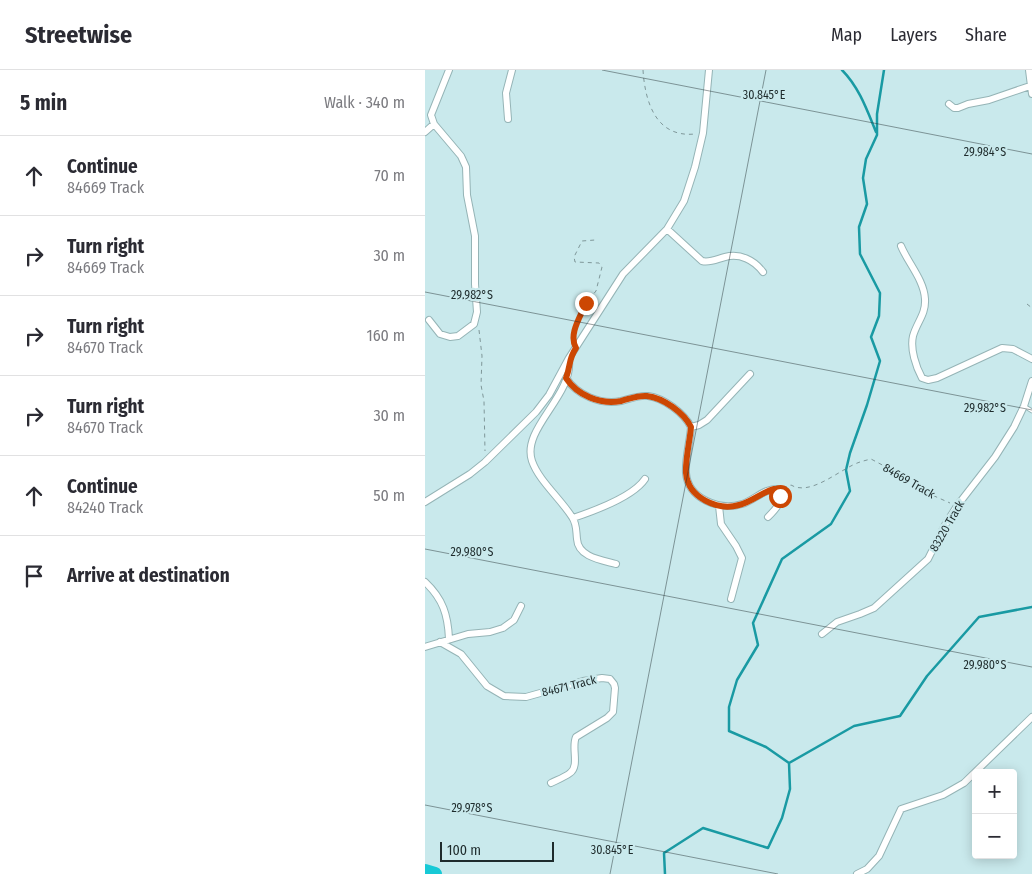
<!DOCTYPE html>
<meta charset="utf-8">
<style>
:root{--surface:#fff;--page:#f2f2f3;--text:#2b2b33;--muted:#7c7c81;--line:#e1e1e2}
body{margin:0;font-family:"Fira Sans Condensed",sans-serif;background:var(--page);color:var(--text)}
.controls{position:absolute;right:15px;bottom:15px;display:grid;overflow:hidden;border-radius:5px;box-shadow:0 2px 12px #0003}
.controls button{width:45px;height:45px;display:grid;place-items:center;padding:0;border:0;border-bottom:1px solid var(--line);background:var(--surface);color:var(--text);font:25px sans-serif}
.scale{position:absolute;left:15px;bottom:12px;width:114px;box-sizing:border-box;padding-left:5px;border:2px solid #1e2b2c;border-top:0;font-size:14px;line-height:18px;white-space:nowrap;color:#1e2b2c;-webkit-text-stroke:4px #c9e9ec;paint-order:stroke}
.stop{position:absolute;width:15px;height:15px;margin:-11px;border:4px solid #cc4703;border-radius:50%;background:#fff}
.stop.end{background:#cc4703;border-color:#fff;box-shadow:0 1px 5px #0008}
.list{margin:0;padding:0;list-style:none}
h2{display:flex;justify-content:space-between;align-items:center;height:65px;margin:0;padding:0 20px;font-size:21px}
h2 small{font-size:16px;font-weight:400;color:var(--muted)}
.list li{display:grid;grid-template-columns:32px 1fr auto;gap:15px;align-items:center;box-sizing:border-box;height:80px;padding:0 20px;border-top:1px solid var(--line)}
.list b{display:block;font-size:19px;white-space:nowrap}
.list p{margin:0;font-size:16px;white-space:nowrap;color:var(--muted)}
.list em{font-size:16px;font-style:normal;color:var(--muted)}
.icon{flex:none;width:28px;height:28px;fill:none;stroke:currentColor;stroke-width:2;stroke-linecap:round;stroke-linejoin:round}
.map{position:relative;flex:none;width:607px;height:804px;overflow:hidden}
header{display:flex;align-items:center;gap:30px;box-sizing:border-box;height:70px;padding:0 25px;background:var(--surface);border-bottom:1px solid var(--line)}
header strong{font-size:24px}
nav{display:flex;gap:28px;margin-inline-start:auto;font-size:18px}
main{display:flex}
aside{flex:1;background:var(--surface)}
.map>svg:first-child{display:block}
.lines{fill:none;stroke-linecap:round;stroke-linejoin:round}
.stream{stroke:#199aa3;stroke-width:2.5}
.river{stroke:#17c9d6;stroke-width:14}
.lane-casing{stroke:#95b4b6;stroke-width:5}
.street-casing{stroke:#95b4b6;stroke-width:8}
.path{stroke:#7f9799;stroke-width:1;stroke-dasharray:4 4;stroke-linecap:butt}
.lane{stroke:#fff;stroke-width:3}
.street{stroke:#fff;stroke-width:6}
.route{stroke:#cc4703;stroke-width:6}
.ticks{fill:none;stroke:#1e2b2c;stroke-width:1;stroke-opacity:0.45}
.labels{text-anchor:middle;stroke-width:4.5;stroke-linejoin:round;paint-order:stroke}
.street-label{font-size:12px;fill:#1e2b2c;stroke:#c9e9ec}
.ticks-label{font-size:12px;text-anchor:middle;fill:#1e2b2c;stroke:#c9e9ec;stroke-width:4.5;stroke-linejoin:round;paint-order:stroke}
</style>
<header>
<strong>Streetwise</strong>
<nav><a>Map</a><a>Layers</a><a>Share</a></nav>
</header>
<main>
<aside>
<h2>5 min<small>Walk · 340 m</small></h2>
<ul class="list">
<li><svg class="icon" aria-label="ahead" viewBox="0 0 24 24"><path d="M12 20V5M6 11l6-6 6 6"/></svg><div><b>Continue</b><p>84669 Track</p></div><em>70 m</em></li>
<li><svg class="icon" aria-label="right" viewBox="0 0 24 24"><path d="M7 20v-9h11M14 6l5 5-5 5"/></svg><div><b>Turn right</b><p>84669 Track</p></div><em>30 m</em></li>
<li><svg class="icon" aria-label="right" viewBox="0 0 24 24"><path d="M7 20v-9h11M14 6l5 5-5 5"/></svg><div><b>Turn right</b><p>84670 Track</p></div><em>160 m</em></li>
<li><svg class="icon" aria-label="right" viewBox="0 0 24 24"><path d="M7 20v-9h11M14 6l5 5-5 5"/></svg><div><b>Turn right</b><p>84670 Track</p></div><em>30 m</em></li>
<li><svg class="icon" aria-label="ahead" viewBox="0 0 24 24"><path d="M12 20V5M6 11l6-6 6 6"/></svg><div><b>Continue</b><p>84240 Track</p></div><em>50 m</em></li>
<li><svg class="icon" aria-label="arrive" viewBox="0 0 24 24"><path d="M6 21V4h12l-3 4 3 4H6"/></svg><div><b>Arrive at destination</b></div></li>
</ul>
</aside>
<div class="map">
<svg width="607" height="804" viewBox="0 0 607 804">
<rect width="100%" height="100%" fill="#c9e9ec"/>
<g class="lines">
<path class="stream" d="M417 0C434 17 442 40 451 62
M364 693 429 656 475 646 502 606 554 547 607 537
M240 804 239 783 278 758 343 778 357 748 365 719 364 693 341 677 304 661V637L312 610 333 575 328 553 357 489 406 454 425 421 421 400 425 383 442 335 455 291 446 267 454 246 455 223 435 184 434 157 442 134 438 108 441 89 452 65V44L459 0"/>
<path class="river" d="M0 801 10 804"/>
<g class="lane-casing">
<path id="lane" d="M599 336 607 341"/>
</g>
<g class="street-casing">
<path id="street" d="M604 0 607 24
M524 34 529 38H533L543 34 564 30 605 16
M83 49 81 23 87 0
M0 62 9 54
M242 159 277 191C285 193 292 189 300 187 315 183 329 190 338 202
M476 176C483 193 499 210 500 229 501 244 492 252 488 266 485 279 491 297 497 308L503 310 512 308 577 278 588 279 607 289
M4 250 15 264 25 267 33 266 49 254 52 242 50 214V166L42 125 41 97 36 86 9 54 6 45 24 0
M144 290C148 326 96 359 107 391 114 411 135 428 147 447 152 454 151 461 152 469 153 487 176 490 191 494
M141 308C152 325 175 335 196 331 204 329 214 325 223 326 239 328 259 343 266 357 265 371 260 389 261 403 263 429 295 441 317 434 328 431 340 418 352 419 359 431 352 438 343 447
M266 357 274 355 282 350 325 304
M0 432 45 404 60 392 111 342 124 325 144 288 198 204 242 159 259 131 270 97 278 63 284 0
M294 436 296 454 311 476 317 488 306 529
M148 448C169 441 208 427 220 409
M0 512C18 529 23 545 24 569
M397 564 412 552 435 544 449 538 503 489 520 455 532 436 570 387 589 357 599 336 607 311
M15 572 36 584 62 616 79 626 101 627 158 611 177 608 185 609 189 614 190 618 188 642 182 648 151 667C146 677 155 696 145 703 140 707 132 710 126 713
M0 577 43 564 65 562 78 558 89 550 96 536
M432 804 442 799 454 786 476 739 518 725 539 713 607 647"/>
</g>
<path class="path" d="M218 0C220 32 231 68 270 64
M602 234 607 238
M54 260 57 286 56 315 59 331 60 381
M149 266 151 254 161 233 171 221 177 197 174 193 150 192 149 187 157 171 170 170
M358 418 366 415C386 427 416 398 435 392 438 391 442 390 446 389L463 398 498 421 525 433"/>
<use href="#lane" class="lane"/>
<use href="#street" class="street"/>
</g>
<g class="lines">
<path class="route" d="M161 233C156 246 143 264 151 278 143 290 146 295 141 308 152 325 175 335 196 331 204 329 213 325 222 326 239 328 259 343 266 357 265 370 260 391 261 403 263 428 293 441 314 435 327 432 337 422 349 419L353 420 355 426"/>
</g>
<path class="ticks" d="M177 0 607 84M0 222 607 340M0 479 607 597M0 735 353 804M185 804 341 0"/>
<g class="labels">
<g class="street-label">
<text transform="translate(484 411) rotate(30)" y="4">84669 Track</text>
<text transform="translate(522 456) rotate(-60)" y="4">83220 Track</text>
<text transform="translate(144 616) rotate(-14)" y="4">84671 Track</text>
</g>
</g>
<g class="ticks-label">
<text x="339" y="29">30.845°E</text>
<text x="560" y="86">29.984°S</text>
<text x="47" y="229">29.982°S</text>
<text x="560" y="342">29.982°S</text>
<text x="47" y="486">29.980°S</text>
<text x="560" y="599">29.980°S</text>
<text x="47" y="742">29.978°S</text>
<text x="187" y="784">30.845°E</text>
</g>
</svg>
<div class="controls">
<button>+</button>
<button>−</button>
</div>
<div class="scale">100 m</div>
<div class="stop" style="left:355px;top:426px"></div>
<div class="stop end" style="left:161px;top:233px"></div>
</div>
</main>
